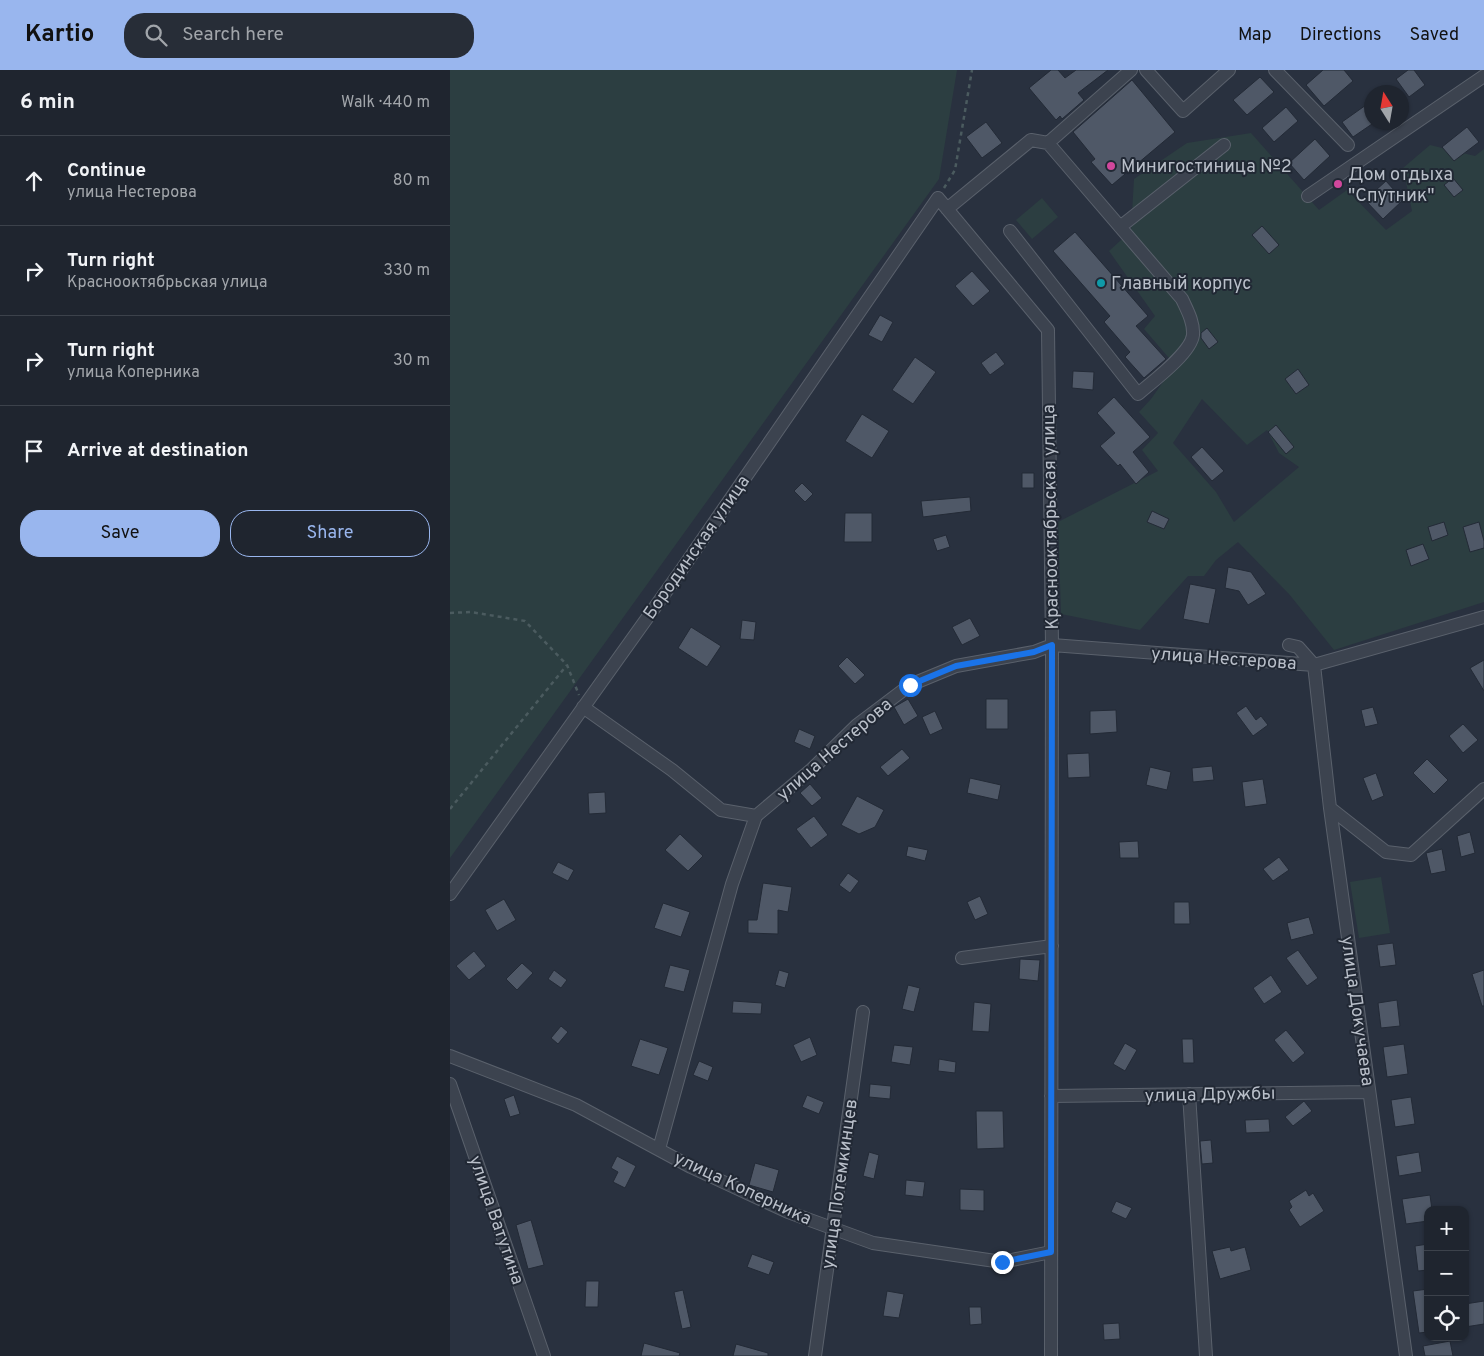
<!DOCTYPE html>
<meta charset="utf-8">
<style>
:root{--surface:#1f252f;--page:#272d37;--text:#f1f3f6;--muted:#a1a5aa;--line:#3c424b;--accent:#99b6ee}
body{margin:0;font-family:Overpass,sans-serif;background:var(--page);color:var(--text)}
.controls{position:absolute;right:15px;bottom:15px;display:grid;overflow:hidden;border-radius:10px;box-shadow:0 1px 4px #0004}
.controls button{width:45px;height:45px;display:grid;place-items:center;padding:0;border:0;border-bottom:1px solid var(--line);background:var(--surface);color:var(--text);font:25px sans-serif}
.compass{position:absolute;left:914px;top:15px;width:45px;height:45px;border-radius:50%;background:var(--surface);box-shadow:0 1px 4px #0004;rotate:349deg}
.stop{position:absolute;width:15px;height:15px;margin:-11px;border:4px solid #1a73e8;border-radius:50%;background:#fff}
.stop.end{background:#1a73e8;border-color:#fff;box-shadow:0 1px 5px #0008}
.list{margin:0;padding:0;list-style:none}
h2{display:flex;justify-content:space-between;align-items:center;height:65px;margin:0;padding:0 20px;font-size:21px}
h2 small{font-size:16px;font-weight:400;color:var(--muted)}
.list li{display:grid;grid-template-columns:32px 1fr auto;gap:15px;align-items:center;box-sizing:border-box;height:90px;padding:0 20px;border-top:1px solid var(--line)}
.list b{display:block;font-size:19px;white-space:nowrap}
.list p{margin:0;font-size:16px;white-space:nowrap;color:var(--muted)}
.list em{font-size:16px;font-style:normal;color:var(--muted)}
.actions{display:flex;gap:10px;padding:15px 20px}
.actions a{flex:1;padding:11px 0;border:1px solid var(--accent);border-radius:20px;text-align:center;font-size:18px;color:var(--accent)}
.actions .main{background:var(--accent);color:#111}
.icon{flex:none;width:28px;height:28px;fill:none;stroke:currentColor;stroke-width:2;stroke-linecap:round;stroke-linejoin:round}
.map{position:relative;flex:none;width:1034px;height:1286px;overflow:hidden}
header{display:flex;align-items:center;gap:30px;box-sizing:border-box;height:70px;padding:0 25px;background:var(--accent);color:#111}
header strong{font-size:24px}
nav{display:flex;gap:28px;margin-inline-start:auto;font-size:18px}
.search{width:350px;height:45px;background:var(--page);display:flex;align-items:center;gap:12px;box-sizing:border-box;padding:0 18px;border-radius:20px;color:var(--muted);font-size:19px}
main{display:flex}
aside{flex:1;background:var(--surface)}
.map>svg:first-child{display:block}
.green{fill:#2c3e41;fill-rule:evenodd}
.building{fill:#4f5867;stroke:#232a36}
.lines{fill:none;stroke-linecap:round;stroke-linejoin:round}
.minor-casing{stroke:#5a616c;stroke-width:14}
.path{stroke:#4b5b5f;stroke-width:2.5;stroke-dasharray:4 4;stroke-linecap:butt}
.minor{stroke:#3c434f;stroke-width:12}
.route{stroke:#1a73e8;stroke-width:6}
.hotel-dot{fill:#d1479c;stroke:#212834;stroke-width:2}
.culture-dot{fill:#0f9aa8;stroke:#212834;stroke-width:2}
.labels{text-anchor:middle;stroke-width:4;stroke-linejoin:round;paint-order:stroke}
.poi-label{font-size:18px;fill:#b9bfc9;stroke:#212834;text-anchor:start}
.street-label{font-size:18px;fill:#b9bfc9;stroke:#212834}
</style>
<header>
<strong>Kartio</strong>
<div class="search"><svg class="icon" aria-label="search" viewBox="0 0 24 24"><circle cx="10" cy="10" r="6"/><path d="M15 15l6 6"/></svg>Search here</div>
<nav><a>Map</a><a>Directions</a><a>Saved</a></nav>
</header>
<main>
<aside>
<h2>6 min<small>Walk · 440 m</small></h2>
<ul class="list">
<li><svg class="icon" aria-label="ahead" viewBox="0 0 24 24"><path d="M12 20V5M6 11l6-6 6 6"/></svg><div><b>Continue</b><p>улица Нестерова</p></div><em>80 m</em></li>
<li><svg class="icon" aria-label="right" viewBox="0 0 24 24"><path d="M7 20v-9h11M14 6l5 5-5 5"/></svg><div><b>Turn right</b><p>Краснооктябрьская улица</p></div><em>330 m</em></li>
<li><svg class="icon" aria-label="right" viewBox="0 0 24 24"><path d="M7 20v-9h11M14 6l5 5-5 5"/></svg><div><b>Turn right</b><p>улица Коперника</p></div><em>30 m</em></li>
<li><svg class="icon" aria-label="arrive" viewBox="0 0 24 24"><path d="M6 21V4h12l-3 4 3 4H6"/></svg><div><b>Arrive at destination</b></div></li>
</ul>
<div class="actions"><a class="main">Save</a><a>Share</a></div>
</aside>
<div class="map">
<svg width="1034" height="1286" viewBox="0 0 1034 1286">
<rect width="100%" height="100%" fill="#29313f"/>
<path class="green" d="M0 0H507L489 109 0 788Z
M801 63 869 140 897 120 936 160 962 141 953 98 980 75 1025 86 1034 79V532L884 580 839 524 788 472 766 490 754 506H738L690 560 611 544 608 452 708 401 692 380 708 363 689 342 701 329 725 295 694 259 705 246 659 181 681 161 684 109 737 73ZM752 329 797 375 817 360 829 383 849 397 784 452 766 422 723 373Z
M592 128 608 147 582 169 566 150Z
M931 807 940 863 909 868 900 812Z"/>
<path class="building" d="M601 0H608L615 8 626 0H658L628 23 634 30 612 49 610 46 606 50 579 18Z
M873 0H894L903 11 874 36 856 15Z
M958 0H964L975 15 959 27 946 9Z
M810 7 824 22 797 45 783 30Z
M682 10 725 62 662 115 641 92 645 89 623 62Z
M916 35 922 43V54L903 67 892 52Z
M836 37 848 51 824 72 812 58Z
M536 52 552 73 532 88 516 67Z
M1017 57 1029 72 1004 91 992 77Z
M865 69 880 86 854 110 839 93Z
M1003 108 1013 120 1004 127 994 115Z
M936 111 953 130 933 149 915 130Z
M812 156 829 175 819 184 802 165Z
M625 162 698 246 686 256 716 289 694 308 675 287 680 282 654 252 660 246 603 181Z
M522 201 540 221 523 236 505 216Z
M430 245 443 252 432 272 418 265Z
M757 258 768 272 759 279 751 268V263Z
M546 282 555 294 540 305 531 293Z
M465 287 486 302 463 334 442 320Z
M848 299 859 315 846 324 835 309Z
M623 301 644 302 643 320 622 318Z
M664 327 700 367 683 382 699 402 686 414 670 394 668 396 650 376 665 363 647 343Z
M412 344 439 361 422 388 395 371Z
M826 355 844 377 836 384 818 362Z
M752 377 774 401 762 411 741 387Z
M572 403H584V418H572Z
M352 413 363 424 355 432 344 421Z
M520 427 521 441 473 447 471 431Z
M702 441 719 449 714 459 697 452Z
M395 443H422V472H394Z
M994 452 998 465 982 471 978 457Z
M1029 452 1034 471V478L1020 482 1013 457Z
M496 465 500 477 487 481 483 469Z
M973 474 979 489 961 496 956 480Z
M778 497 801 502 816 524 798 535 789 521 775 518Z
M740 514 766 519 759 554 733 549Z
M520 548 530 566 512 575 502 557Z
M292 550 306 552 304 570 290 569Z
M241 557 271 576 257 597 228 578Z
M397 587 415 605 405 614 388 596Z
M1034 590V621L1020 598Z
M458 629 468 646 454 655 444 637Z
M536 629H558V659H536Z
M796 636 806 650 811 646 818 655 803 666 786 643Z
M923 637 928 654 915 657 911 640Z
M666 640 667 662 640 664V641Z
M485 641 493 659 480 665 472 647Z
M1013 654 1028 670 1013 683 999 666Z
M349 659 365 666 360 679 344 672Z
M452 679 460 688 438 706 430 697Z
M639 683 640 707 618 708 617 684Z
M977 689 998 710 984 724 963 703Z
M762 696 764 710 743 712 742 698Z
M700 697 721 702 717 720 696 715Z
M926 703 934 726 922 731 913 708Z
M520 708 551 715 548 730 517 723Z
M813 709 817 734 795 737 792 712Z
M360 714 372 728 362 736 350 723Z
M155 722 156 743 139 744 138 723Z
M407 726 434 740 425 757 409 764 391 755Z
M364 746 378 765 361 778 346 759Z
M1020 762 1025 783 1011 787 1007 766Z
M230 764 253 786 238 801 215 780Z
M688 771 689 788H670L669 772Z
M458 776 478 780 475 791 456 786Z
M992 779 996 801 981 804 976 783Z
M829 787 839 800 823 811 813 799Z
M108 792 124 800 118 811 102 803Z
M398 803 409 811 400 823 389 815Z
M313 813 342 817 338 842 328 840V864L298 863V850H307Z
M530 826 538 844 525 850 517 832Z
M54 829 66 850 47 861 35 840Z
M724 832H739L740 854H724Z
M213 833 240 842 231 867 204 858Z
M859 847 864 864 841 870 837 853Z
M943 873 946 895 930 897 927 875Z
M848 880 868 908 857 916 836 888Z
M24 881 36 896 19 910 6 896Z
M570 889 590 890 588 911 569 909Z
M72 893 83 903 67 920 56 909Z
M220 895 240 900 234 922 214 917Z
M104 900 117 910 111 918 98 909Z
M329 900 339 903 335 918 325 915Z
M1034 900V936H1032L1022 904Z
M821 905 832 922 814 934 803 918Z
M458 915 470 918 464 942 452 939Z
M947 930 950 956 931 958 928 933Z
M283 931 312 933 311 944 282 943Z
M524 932 541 934 539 962 522 961Z
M111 956 118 962 108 974 101 968Z
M836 960 855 983 843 993 824 970Z
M360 967 367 985 351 992 343 975Z
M190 969 218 978 209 1005 181 996Z
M732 969H743L744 993H733Z
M675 973 687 980 675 1001 663 994Z
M954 974 958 1004 937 1007 933 977Z
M444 975 463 977 460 995 441 992Z
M489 989 506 992 505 1003 488 1001Z
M249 991 263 997 258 1011 243 1005Z
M420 1014 441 1016 440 1029 419 1027Z
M64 1025 70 1044 60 1047 54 1029Z
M357 1025 374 1032 369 1044 352 1037Z
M961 1027 965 1054 945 1057 941 1030Z
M854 1031 862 1041 843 1056 835 1047Z
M526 1041H553L554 1078 527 1079Z
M819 1049 820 1062 796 1063 795 1050Z
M761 1070 763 1093 752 1094 750 1071Z
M419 1082 429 1085 424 1109 413 1106Z
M969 1082 972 1102 949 1106 946 1086Z
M167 1086 186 1096 175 1118 163 1112 168 1102 161 1098Z
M305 1093 329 1100 323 1122 299 1115Z
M456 1110 475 1112 473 1127 455 1125Z
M510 1119 534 1120V1141L510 1140Z
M856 1120 859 1126 863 1123 874 1141 850 1157 839 1140 842 1137 839 1131Z
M980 1125 982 1140H978V1151L956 1154 952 1129Z
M666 1131 682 1138 676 1149 661 1142Z
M81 1150 94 1195 78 1199 66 1155Z
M978 1174V1200L968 1201 965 1176Z
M780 1177 781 1181 795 1177 801 1200 770 1209 762 1181Z
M302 1184 324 1192 319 1205 297 1197Z
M136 1211H149L148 1237H135Z
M978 1219V1262L969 1263 963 1221Z
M233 1220 241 1257 232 1259 224 1222Z
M437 1221 454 1224 449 1248 433 1246Z
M1034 1231V1254L1015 1257V1234Z
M519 1237H531L532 1254 520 1255Z
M669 1253 670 1269 654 1270 653 1254Z
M1000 1271 1003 1286H975L973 1276Z
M194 1273 230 1283 229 1286H191Z
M286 1274 318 1283V1286H283Z"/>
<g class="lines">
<g class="minor-casing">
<path id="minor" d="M696 0 733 41 779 0
M825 0 898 75
M598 73 681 0
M858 126 1034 6
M497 139 581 70 598 73 732 229C737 240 744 252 743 265 741 283 702 312 688 324L560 161
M670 157 774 75
M839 575 848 577 864 595
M864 595 880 738 956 1286
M133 637 222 700 271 740 306 746
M880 738 936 782 961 785 1034 719
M0 824 230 502 488 128 598 260 602 575 601 1286
M512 888 602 876
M0 986 126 1035 241 1097 338 1142 423 1173 552 1192 601 1182
M0 1014 94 1286
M739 1024 756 1286
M601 1026 919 1022
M209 1079 282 814 306 746 362 699 407 655 460 615 506 596 584 582 602 575 864 595 1034 547
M365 1286 413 942"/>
</g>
<path class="path" d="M494 118 505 100 522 0
M0 543 21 542 75 551 117 595 129 625
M0 739 117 595"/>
<use href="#minor" class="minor"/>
</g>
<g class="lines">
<path class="route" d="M460 615 506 596 584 582 602 575 601 1182 552 1192"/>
</g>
<g class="hotel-dot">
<circle cx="661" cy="96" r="5"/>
<circle cx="888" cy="114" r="5"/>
</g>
<circle class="culture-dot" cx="651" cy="213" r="5"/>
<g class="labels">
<g class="poi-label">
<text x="671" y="102">Минигостиница №2</text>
<text x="898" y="110">Дом отдыха<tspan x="898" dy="21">"Спутник"</tspan></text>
<text x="661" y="219">Главный корпус</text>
</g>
<g class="street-label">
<text transform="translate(600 447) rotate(-91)" y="6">Краснооктябрьская улица</text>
<text transform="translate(246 477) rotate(-55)" y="6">Бородинская улица</text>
<text transform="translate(774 588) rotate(4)" y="6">улица Нестерова</text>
<text transform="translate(384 679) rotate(-41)" y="6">улица Нестерова</text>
<text transform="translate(908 941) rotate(82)" y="6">улица Докучаева</text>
<text transform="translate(760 1024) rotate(-1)" y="6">улица Дружбы</text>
<text transform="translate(389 1114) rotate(-82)" y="6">улица Потемкинцев</text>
<text transform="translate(293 1118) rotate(25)" y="6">улица Коперника</text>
<text transform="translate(47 1150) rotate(71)" y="6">улица Ватутина</text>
</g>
</g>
</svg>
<div class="controls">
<button>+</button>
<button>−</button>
<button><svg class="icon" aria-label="locate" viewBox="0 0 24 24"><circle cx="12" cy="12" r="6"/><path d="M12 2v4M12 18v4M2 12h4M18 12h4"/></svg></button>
</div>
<svg class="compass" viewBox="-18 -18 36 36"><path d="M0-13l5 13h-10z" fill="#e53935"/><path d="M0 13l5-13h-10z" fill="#a1a5aa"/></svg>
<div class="stop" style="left:460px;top:615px"></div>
<div class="stop end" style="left:552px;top:1192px"></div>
</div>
</main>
